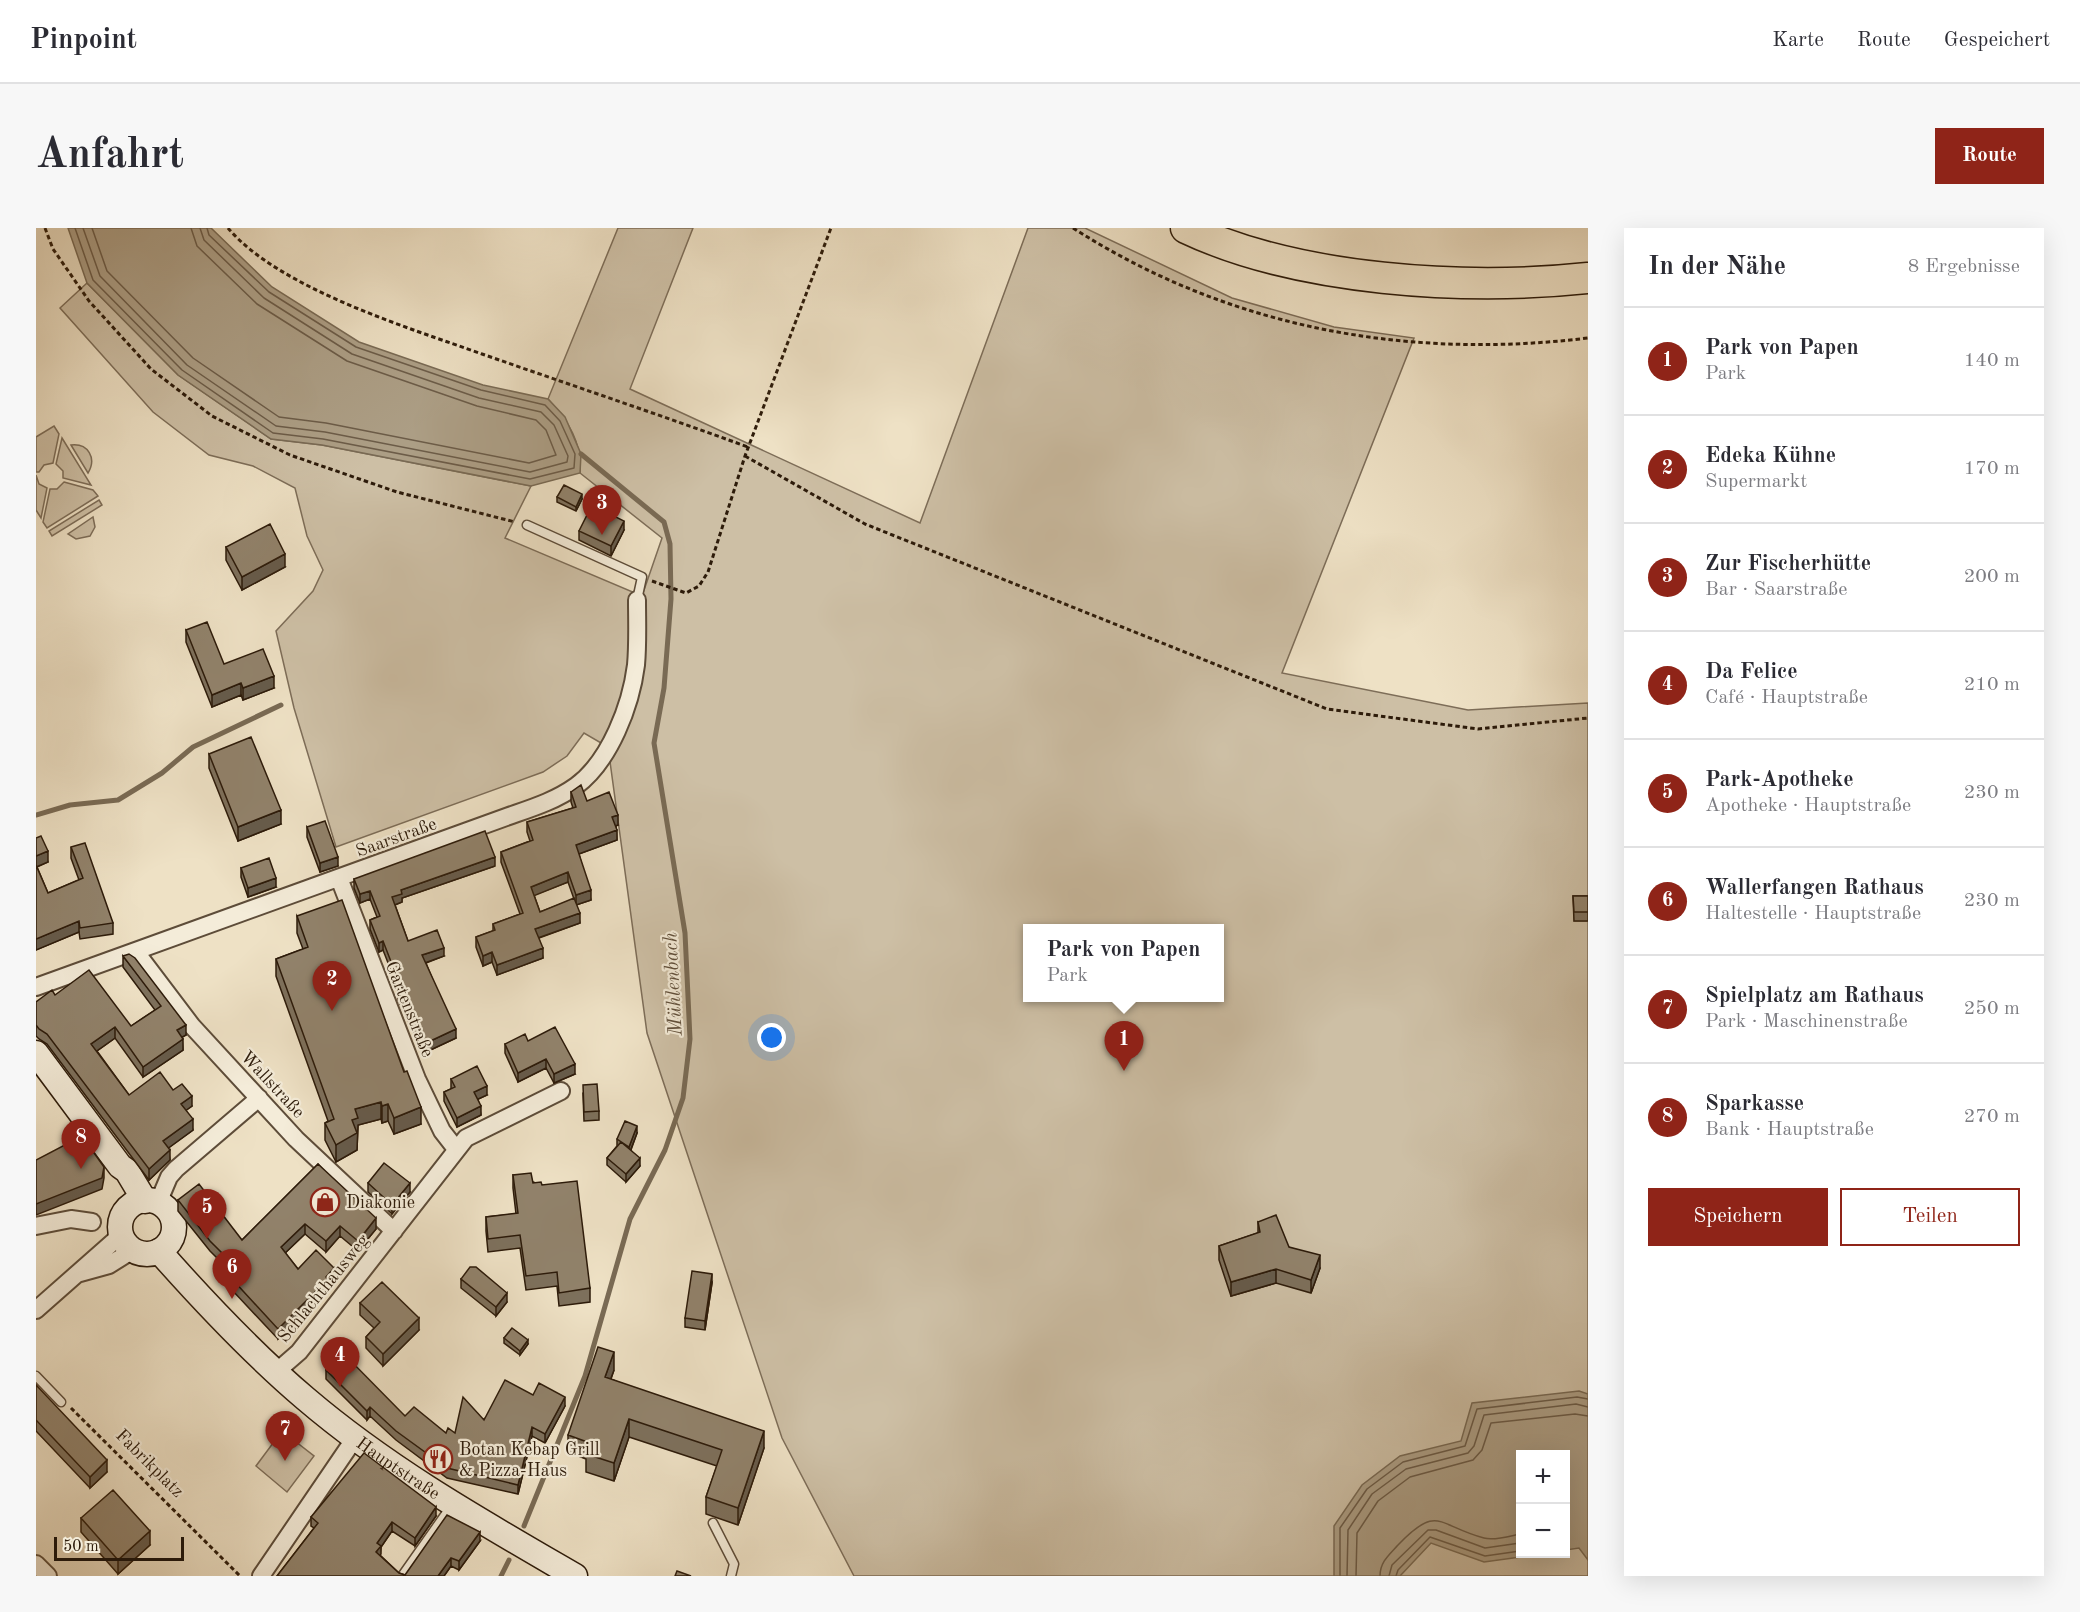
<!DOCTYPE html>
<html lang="de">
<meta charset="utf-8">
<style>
:root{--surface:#fff;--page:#f7f7f7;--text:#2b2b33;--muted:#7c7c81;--line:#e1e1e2;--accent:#8f2418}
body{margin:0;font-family:"Old Standard TT",serif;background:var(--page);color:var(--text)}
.controls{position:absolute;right:18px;bottom:18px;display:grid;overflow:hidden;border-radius:0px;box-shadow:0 6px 24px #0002}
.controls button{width:54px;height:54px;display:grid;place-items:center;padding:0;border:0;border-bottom:2px solid var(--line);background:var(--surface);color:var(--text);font:30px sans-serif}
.scale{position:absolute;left:18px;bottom:15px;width:130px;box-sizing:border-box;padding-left:6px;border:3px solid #2d1b0a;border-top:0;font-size:16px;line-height:21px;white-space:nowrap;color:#2d1b0a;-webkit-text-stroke:4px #f4ecd9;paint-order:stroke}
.you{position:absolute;left:736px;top:810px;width:21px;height:21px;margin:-15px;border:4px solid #fff;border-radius:50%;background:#1a73e8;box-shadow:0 0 0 9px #1a73e833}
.badge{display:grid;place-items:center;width:39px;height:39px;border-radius:50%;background:var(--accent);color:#fff;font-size:20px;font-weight:700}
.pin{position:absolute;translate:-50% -50px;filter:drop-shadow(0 2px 3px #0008)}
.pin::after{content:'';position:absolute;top:32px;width:21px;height:18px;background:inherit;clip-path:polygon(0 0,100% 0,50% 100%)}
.popup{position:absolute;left:987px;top:696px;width:201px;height:78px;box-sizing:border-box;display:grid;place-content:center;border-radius:0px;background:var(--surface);filter:drop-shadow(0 2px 4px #0005);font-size:20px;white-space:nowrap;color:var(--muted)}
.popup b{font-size:22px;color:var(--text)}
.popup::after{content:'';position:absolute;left:50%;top:100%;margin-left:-12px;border:12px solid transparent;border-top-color:var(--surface)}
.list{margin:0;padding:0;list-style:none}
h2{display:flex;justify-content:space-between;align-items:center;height:78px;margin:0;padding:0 24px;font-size:26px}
h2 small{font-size:20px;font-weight:400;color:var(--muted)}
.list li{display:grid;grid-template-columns:39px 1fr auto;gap:18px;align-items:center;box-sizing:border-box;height:108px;padding:0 24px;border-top:2px solid var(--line)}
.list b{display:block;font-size:22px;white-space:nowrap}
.list p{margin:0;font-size:20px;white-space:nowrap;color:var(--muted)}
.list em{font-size:20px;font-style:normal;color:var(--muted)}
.actions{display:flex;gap:12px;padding:18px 24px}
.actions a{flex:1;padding:14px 0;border:2px solid var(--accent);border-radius:0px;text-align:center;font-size:21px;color:var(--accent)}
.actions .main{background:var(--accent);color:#fff}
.map{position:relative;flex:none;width:1552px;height:1348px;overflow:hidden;border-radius:0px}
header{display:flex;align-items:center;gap:36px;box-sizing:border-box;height:84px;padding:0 30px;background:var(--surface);border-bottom:2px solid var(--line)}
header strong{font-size:28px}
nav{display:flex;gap:33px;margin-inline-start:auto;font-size:21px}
.intro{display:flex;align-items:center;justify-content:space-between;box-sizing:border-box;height:144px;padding:0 36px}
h1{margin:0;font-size:42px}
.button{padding:15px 27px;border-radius:0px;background:var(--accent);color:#fff;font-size:21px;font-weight:700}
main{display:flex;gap:36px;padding:0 36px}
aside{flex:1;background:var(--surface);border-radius:0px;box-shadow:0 6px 24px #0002}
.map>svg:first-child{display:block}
.green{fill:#cdbfa5;stroke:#7d6d58;stroke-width:1.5;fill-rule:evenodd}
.water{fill:#ac9e85;stroke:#796a54;stroke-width:1.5}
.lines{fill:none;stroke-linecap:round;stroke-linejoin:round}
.shore{stroke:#6c5c48;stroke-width:1.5}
.stream{stroke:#796a54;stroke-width:5}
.service-casing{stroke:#5d4c39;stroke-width:11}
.minor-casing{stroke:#5d4c39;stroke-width:20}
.secondary-casing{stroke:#2d1b0a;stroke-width:27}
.motorway-casing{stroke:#2d1b0a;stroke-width:33}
.path{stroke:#2d1b0a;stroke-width:3;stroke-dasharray:4.5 3;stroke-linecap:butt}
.service{stroke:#f4ecd9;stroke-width:8}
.minor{stroke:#f4ecd9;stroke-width:16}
.secondary{stroke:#f4ecd9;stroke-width:24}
.motorway{stroke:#eee1c5;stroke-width:30}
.wall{fill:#7d705c;stroke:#2d1b0a;stroke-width:1.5;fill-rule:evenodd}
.shaded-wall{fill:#665b4b;stroke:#2d1b0a;stroke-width:1.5}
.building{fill:#91826b;stroke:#2d1b0a;stroke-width:1.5}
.labels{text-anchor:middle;stroke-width:4.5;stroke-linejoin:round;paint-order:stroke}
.street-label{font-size:18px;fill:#2d1b0a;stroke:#f4ecd9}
.poi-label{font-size:18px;fill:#2d1b0a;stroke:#f4ecd9;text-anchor:start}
.water-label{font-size:20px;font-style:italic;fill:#604f3b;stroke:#f4ecd9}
</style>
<header>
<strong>Pinpoint</strong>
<nav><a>Karte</a><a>Route</a><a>Gespeichert</a></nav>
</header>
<div class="intro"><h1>Anfahrt</h1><a class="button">Route</a></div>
<main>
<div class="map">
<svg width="1552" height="1348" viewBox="0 0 1552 1348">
<rect width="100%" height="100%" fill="#eee1c5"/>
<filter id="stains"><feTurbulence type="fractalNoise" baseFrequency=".00333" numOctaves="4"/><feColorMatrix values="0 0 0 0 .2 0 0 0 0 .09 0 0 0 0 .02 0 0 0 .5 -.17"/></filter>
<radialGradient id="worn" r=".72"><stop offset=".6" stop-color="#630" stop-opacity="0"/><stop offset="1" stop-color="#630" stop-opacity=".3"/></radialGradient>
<path class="green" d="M582 0H657L594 161 884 295 992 0H1049L1196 70 1298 99 1378 110 1246 445 1432 482 1552 475V677L1538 678V693H1552V1348H818L746 1210 611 805 572 519 548 505 531 528 507 544 300 619 258 480 240 403 277 363 287 342 271 308 259 260 217 238 173 227 117 184 24 80 51 55 142 147 235 211 286 217 495 258 469 310 606 368 626 310 544 245C546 214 533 194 512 171ZM992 700H1184V770H992ZM1484 1226H1530V1326H1484Z
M18 198 23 206 17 235 8 237 3 244H0V209Z
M26 210 55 257 27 250V243L20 236Z
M35 217C52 215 61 230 52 245Z
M0 247 3 256 11 260 5 290 0 282Z
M28 254 57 262 62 268 11 300 7 294 14 261H21Z
M63 272 66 277 16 308 13 303Z
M57 289 59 299 54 308 40 311 32 306Z
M246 1203 278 1228 251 1264 220 1238Z"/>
<path class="water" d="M32 0H175L236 59 323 114 447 157 512 171 529 189 545 226 544 245 495 258 286 217 235 211 142 147 51 55Z
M1543 1163 1552 1166V1332L1543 1320 1530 1322V1226H1484V1326H1507L1448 1334 1395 1315 1364 1348H1298V1298L1326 1257 1364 1228 1425 1213 1436 1175Z"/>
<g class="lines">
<path class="shore" d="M39 0 57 52 146 142 237 205 287 211 494 251 538 240 539 226 524 193 509 177 445 162 320 119 233 64 173 7 171 0
M47 0 64 48 151 137 240 198 289 204 494 244 531 234 532 228 518 197 505 184 443 170 316 126 228 70 168 12 164 0
M56 0 71 43 157 130 243 189 290 195 493 235 520 227 510 202 500 192 441 178 311 133 221 76 161 18 155 0
M1304 1348V1300L1331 1261 1367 1234 1429 1218 1441 1181 1541 1169 1552 1171
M1311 1348 1312 1302 1336 1266 1370 1241 1432 1225 1438 1218 1448 1187 1540 1176 1552 1179
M1320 1348 1321 1305 1342 1273 1374 1249 1437 1232 1446 1222 1455 1195 1539 1186 1552 1188
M1344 1348C1344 1334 1353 1327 1362 1317 1402 1275 1402 1298 1448 1310 1458 1313 1474 1308 1484 1306
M1353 1348 1356 1337 1392 1302H1400L1449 1320 1484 1315
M1360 1348 1362 1342 1394 1309 1449 1328 1484 1323"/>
<path class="stream" d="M0 587 34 577 82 572 126 545 157 519 245 477
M488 1298 549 1148 594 991 629 922 647 870 654 811 649 705 618 515 628 460 635 371 634 316 628 294 545 226
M465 1348 473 1332"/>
<g class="service-casing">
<path id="service" d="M491 297 606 349 601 372
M0 1148 25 1174
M677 1295 698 1336 695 1348
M366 1348 416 1277"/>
</g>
<g class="minor-casing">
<path id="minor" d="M303 650 381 851 406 903 420 921
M100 724 156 798 260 911 358 1003
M0 759 473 588C496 580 519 573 540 558 574 533 595 477 600 437 602 415 601 393 601 372
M122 975 133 949 140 941 223 870
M0 998 35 991 56 994
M44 1045 73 1037 97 1022
M0 1082 85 1007
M240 1144 263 1124 430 910 525 863
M0 1336 12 1348
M225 1348 319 1210"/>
</g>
<g class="secondary-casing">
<g id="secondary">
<path d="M0 825 84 938 91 943 109 973"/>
<circle cx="111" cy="999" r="27"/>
<path id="s1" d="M123 1023C169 1075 217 1126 270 1171 352 1241 446 1294 539 1348"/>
</g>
</g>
<g class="motorway-casing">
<path id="motorway" d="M1150 0C1262 53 1430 63 1552 50"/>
</g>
<path class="path" d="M9 0 17 21 53 73 115 141 176 188 254 227 361 264 479 294
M192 0C242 60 373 100 446 126 535 157 624 187 712 219
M1037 0C1193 100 1370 132 1552 110
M709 228 829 296 1291 481 1442 501 1552 490
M616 353 650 365 663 358 672 344 709 228 795 0
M35 1180 204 1348"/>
<use href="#service" class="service"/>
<use href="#minor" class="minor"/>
<use href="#secondary" class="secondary"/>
<use href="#motorway" class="motorway"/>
</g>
<path class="wall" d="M521 269 546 271 540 283 521 274Z
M588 302 575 328 543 312V303Z
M190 319 249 339 206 362 190 332Z
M150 402 188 436 238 460 207 472 205 467 176 479 150 414Z
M173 526 245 596 202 613 173 540Z
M535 564 551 573 582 597 580 598 581 612 543 626 555 672 540 677 544 695 503 710 507 730 461 747 456 734 447 738 440 719V709L457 703V696L484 686 465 634V624L494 613 491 604V594L537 580 535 574ZM532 654 538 671 504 684 498 667Z
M271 599 302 638 284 644 271 609Z
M0 610 12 634 1 639 12 665 43 652 35 630V619L77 695V706L44 711 43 704 0 722Z
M459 638 366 670V674L359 677 372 713 408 728 390 735 420 810 388 825 362 772 363 763 347 722 343 724 334 701V692L341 689 334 671 324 675 318 660V651Z
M205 640 240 659 212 669 205 649Z
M1537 668H1552V693H1538Z
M261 688 385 896 358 906 352 893 346 895 345 891 322 897 321 922 300 934 289 912V895L292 893 240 748V731L267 721 261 705Z
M87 728 150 807 146 809 147 822 107 849 79 810 61 823 93 867 137 862 156 878 150 882 157 902 132 920 134 932 113 952 11 816 3 811 0 808V774L19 767 95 798 119 782 87 739Z
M492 813 539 846 518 855 510 840 482 854 469 825V816Z
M415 851 451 867 442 871 445 887 421 899 408 873V864L415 861Z
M547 866 563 883V892L548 893Z
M601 905 595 922 604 938 590 954 571 937V930L581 918V911Z
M282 936 340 1001 322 1023 304 1008 290 1024 269 1006 249 1025 262 1041 298 1051 292 1057V1062L242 1111 196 1062V1051L199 1048 174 1023 142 983V972L206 1012Z
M477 947 506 957 554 1060V1074L523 1078 521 1058 490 1062 484 1020 452 1024 450 1003V989L480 986 477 960Z
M332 955 374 964 356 986 332 964Z
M1222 994 1253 1019 1284 1040 1275 1065 1240 1055 1195 1068 1183 1032V1018L1222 1005Z
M425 1051 471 1074 460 1088 425 1060Z
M676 1055 669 1102 649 1099V1090Z
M324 1075 383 1102 347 1138 330 1120V1109L338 1100 324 1087Z
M468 1110 492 1116 484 1127 468 1115Z
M290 1142 369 1188 410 1205H419L497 1167 529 1178 509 1215 496 1208 482 1266 411 1250 360 1212 334 1188 331 1192 290 1151Z
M578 1142 575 1151 728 1220 702 1297 670 1286V1269L681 1238 593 1209 578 1253 550 1244V1231L532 1224V1207Z
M0 1157 71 1244 54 1260 0 1203Z
M400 1288 379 1318 356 1303 345 1319 344 1327 363 1345 369 1347 444 1313 423 1342 415 1338 408 1348H241L278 1300 275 1298V1289Z
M45 1290 114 1317 82 1346 45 1304Z"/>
<path class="shaded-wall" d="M546 266V271L540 283V279Z
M588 293V302L575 328V318Z
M249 326V339L206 362V349Z
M238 448V460L207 472V460Z
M205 455V467L176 479V467Z
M245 582V596L202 613V599Z
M582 587V597L576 599V589Z
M581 602V612L540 627V617Z
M12 623V634L0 639V628Z
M302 629V638L284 644V635Z
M459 629V638L366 670V674L356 678V669L365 662Z
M532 644V654L495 669V659Z
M240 650V659L212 669V660Z
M555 662V672L540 677V667Z
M334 663V671L324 675V666Z
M544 685V695L499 711V701Z
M43 693V704L0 722V711Z
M347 713V722L343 724V715Z
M408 720V728L386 736V727Z
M507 720V730L461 747V737Z
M456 724V734L447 738V728Z
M150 797V807L141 812V802Z
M79 799V810L55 827V816Z
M420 801V810L388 825V816Z
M147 811V822L107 849V839Z
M510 831V840L482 854V845Z
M539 836V846L518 855V846Z
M451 858V867L438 873V864Z
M156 868V878L145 886V876Z
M345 874V891L322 897 321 922 300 934V917L316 892 319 881Z
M352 876V893L346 895V878Z
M445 878V887L421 899V890Z
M385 879V896L358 906V890Z
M157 891V902L127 924V913Z
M601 898V905L593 926V919Z
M134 922V932L113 952V941Z
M604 930V938L590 954V946Z
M68 939V950L66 961 0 987V976Z
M374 955V964L356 986V977Z
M340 990V1001L322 1023V1013Z
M269 996V1006L245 1029V1019Z
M304 998V1008L290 1024V1013Z
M1284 1027V1040L1275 1065V1052Z
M298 1040V1051L292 1057V1062L242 1111V1101Z
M1240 1041V1055L1195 1068V1054Z
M676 1046V1055L669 1102V1093Z
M471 1065V1074L460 1088V1079Z
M383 1090V1102L347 1138V1126Z
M492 1112V1116L484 1127V1123Z
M578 1124V1142L569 1166V1149Z
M529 1169V1178L509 1215V1206Z
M334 1179V1188L331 1192V1183Z
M593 1191V1209L578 1253V1235Z
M496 1199V1208L482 1266V1257Z
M728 1203V1220L702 1297V1280Z
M71 1232V1244L54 1260V1249Z
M400 1279V1288L379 1318V1310Z
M356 1294V1303L345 1319V1326L340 1332 341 1315Z
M114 1303V1317L82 1346V1332Z
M444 1304V1313L423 1342V1333Z
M415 1330V1338L408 1348H402Z"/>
<path class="building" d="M528 257 546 266 540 279 521 269Z
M556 277 588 293 575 318 543 303Z
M234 296 249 326 206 349 190 319Z
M171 394 188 436 227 421 238 448 207 460 205 455 176 467 150 402Z
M215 509 245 582 202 599 173 526Z
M545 557 551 573 573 564 582 587 576 589 581 602 540 617 555 662 540 667 532 644 495 659 504 684 538 670 544 685 499 701 507 720 461 737 456 724 447 728 440 709 459 702 457 696 487 685 465 624 497 612 491 594 540 579 535 564Z
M289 593 302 629 284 635 271 599Z
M449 603 459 629 365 662 366 666 356 669 372 713 401 702 408 720 386 727 420 801 388 816 362 763 366 762 347 713 343 715 334 692 344 688 334 663 324 666 318 651Z
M5 608 12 623 0 628V610Z
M49 615 77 695 44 700 43 693 0 711V637L12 665 47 650 35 619Z
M233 630 240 650 212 660 205 640Z
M1537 668H1552V684H1538Z
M306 672 368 844 371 843 385 879 358 890 352 876 346 878 345 874 319 881 322 890 316 892 321 905 300 917 289 895 298 891 240 731 272 719 261 688Z
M93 726 99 730 150 797 141 802 147 811 107 839 79 799 55 816 93 867 124 844 137 862 146 856 156 868 145 876 157 891 127 913 134 922 113 941 11 806 3 801 0 797V774L16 762 19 767 53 742 95 798 125 778 87 728Z
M519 799 539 836 518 846 510 831 482 845 469 816 489 806 492 813Z
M441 838 451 858 438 864 445 878 421 890 408 864 419 859 415 851Z
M561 856 563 883 548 884 547 857Z
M589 893 601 898 593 919 581 911Z
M46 908 68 939 66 950 0 976V932Z
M585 914 604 930 590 946 571 930Z
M348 935 374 955 356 977 332 955Z
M282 936 340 990 322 1013 304 998 290 1013 269 996 245 1019 262 1041 280 1022 298 1040 290 1049 292 1051 242 1101 196 1051 204 1043 174 1013 142 972 163 956 206 1012Z
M495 945 497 955 505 954 506 957 541 953 554 1060 523 1065 521 1044 490 1048 484 1007 452 1011 450 989 482 985 477 947Z
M1240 987 1253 1019 1284 1027 1275 1052 1240 1041 1195 1054 1183 1018 1224 1004 1222 994Z
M434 1039H440L471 1065 460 1079 425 1051Z
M656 1043 676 1046 669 1093 649 1090Z
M346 1054 383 1090 347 1126 330 1109 344 1094 324 1075Z
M476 1100 492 1112 484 1123 468 1110Z
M562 1119 578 1124 569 1149 728 1203 702 1280 670 1269 686 1222 593 1191 578 1235 550 1226 554 1215 532 1207Z
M307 1125 369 1188 378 1179 410 1205 412 1200 419 1205 427 1169 448 1192 469 1152 497 1167 503 1155 529 1169 509 1206 496 1199 482 1257 411 1240 360 1203 334 1179 331 1183 290 1142Z
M0 1157 71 1232 54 1249 0 1192Z
M328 1225 400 1279 379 1310 356 1294 341 1315 345 1318 340 1324 363 1345 369 1347 411 1287 444 1304 423 1333 415 1330 402 1348H241L282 1295 275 1289Z
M77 1262 114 1303 82 1332 45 1290Z
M641 1343 655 1348H639Z"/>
<defs>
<g id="shop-ring" transform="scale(1.5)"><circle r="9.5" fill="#f4ecd9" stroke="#8f2418" stroke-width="1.5"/><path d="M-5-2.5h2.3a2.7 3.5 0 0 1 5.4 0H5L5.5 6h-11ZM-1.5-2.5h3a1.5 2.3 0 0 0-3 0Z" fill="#8f2418"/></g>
<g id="restaurant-ring" transform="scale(1.5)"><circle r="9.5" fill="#f4ecd9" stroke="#8f2418" stroke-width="1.5"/><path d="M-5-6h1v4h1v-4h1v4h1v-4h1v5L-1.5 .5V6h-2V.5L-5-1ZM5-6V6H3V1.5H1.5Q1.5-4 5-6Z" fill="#8f2418"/></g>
</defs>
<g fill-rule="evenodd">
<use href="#shop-ring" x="289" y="974"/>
<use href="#restaurant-ring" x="402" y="1231"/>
</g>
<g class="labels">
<g class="street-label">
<text transform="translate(360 609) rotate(-20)" y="6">Saarstraße</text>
<text transform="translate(374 781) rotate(68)" y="6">Gartenstraße</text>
<text transform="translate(237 856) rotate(47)" y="6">Wallstraße</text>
<text transform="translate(287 1060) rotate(-51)" y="6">Schlachthausweg</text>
<text transform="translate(114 1235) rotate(45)" y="6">Fabrikplatz</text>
<text dy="6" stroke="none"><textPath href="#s1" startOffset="324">Hauptstraße</textPath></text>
</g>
<g class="poi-label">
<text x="310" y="980">Diakonie</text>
<text x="423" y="1227">Botan Kebap Grill<tspan x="423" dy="21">&amp; Pizza-Haus</tspan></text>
</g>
<g class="water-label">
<text transform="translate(636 756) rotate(-93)" y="7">Mühlenbach</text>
</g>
</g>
<rect width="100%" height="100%" filter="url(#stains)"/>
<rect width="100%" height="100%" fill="url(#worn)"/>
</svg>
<div class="controls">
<button>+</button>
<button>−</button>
</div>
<div class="scale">50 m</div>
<div class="you"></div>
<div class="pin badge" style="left:1088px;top:843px">1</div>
<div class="popup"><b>Park von Papen</b>Park</div>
<div class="pin badge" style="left:296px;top:783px">2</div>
<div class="pin badge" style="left:566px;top:307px">3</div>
<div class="pin badge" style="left:304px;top:1159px">4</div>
<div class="pin badge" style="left:171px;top:1011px">5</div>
<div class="pin badge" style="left:196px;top:1071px">6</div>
<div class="pin badge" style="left:249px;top:1233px">7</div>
<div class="pin badge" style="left:45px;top:941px">8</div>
</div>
<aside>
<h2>In der Nähe<small>8 Ergebnisse</small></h2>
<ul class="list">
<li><span class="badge">1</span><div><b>Park von Papen</b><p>Park</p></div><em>140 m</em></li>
<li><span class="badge">2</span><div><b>Edeka Kühne</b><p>Supermarkt</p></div><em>170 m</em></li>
<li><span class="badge">3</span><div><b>Zur Fischerhütte</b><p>Bar · Saarstraße</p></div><em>200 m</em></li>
<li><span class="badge">4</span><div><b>Da Felice</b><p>Café · Hauptstraße</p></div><em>210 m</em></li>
<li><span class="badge">5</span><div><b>Park-Apotheke</b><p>Apotheke · Hauptstraße</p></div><em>230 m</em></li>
<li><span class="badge">6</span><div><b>Wallerfangen Rathaus</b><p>Haltestelle · Hauptstraße</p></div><em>230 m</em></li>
<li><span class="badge">7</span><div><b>Spielplatz am Rathaus</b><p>Park · Maschinenstraße</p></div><em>250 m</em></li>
<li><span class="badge">8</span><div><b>Sparkasse</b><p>Bank · Hauptstraße</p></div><em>270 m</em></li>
</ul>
<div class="actions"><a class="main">Speichern</a><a>Teilen</a></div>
</aside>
</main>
